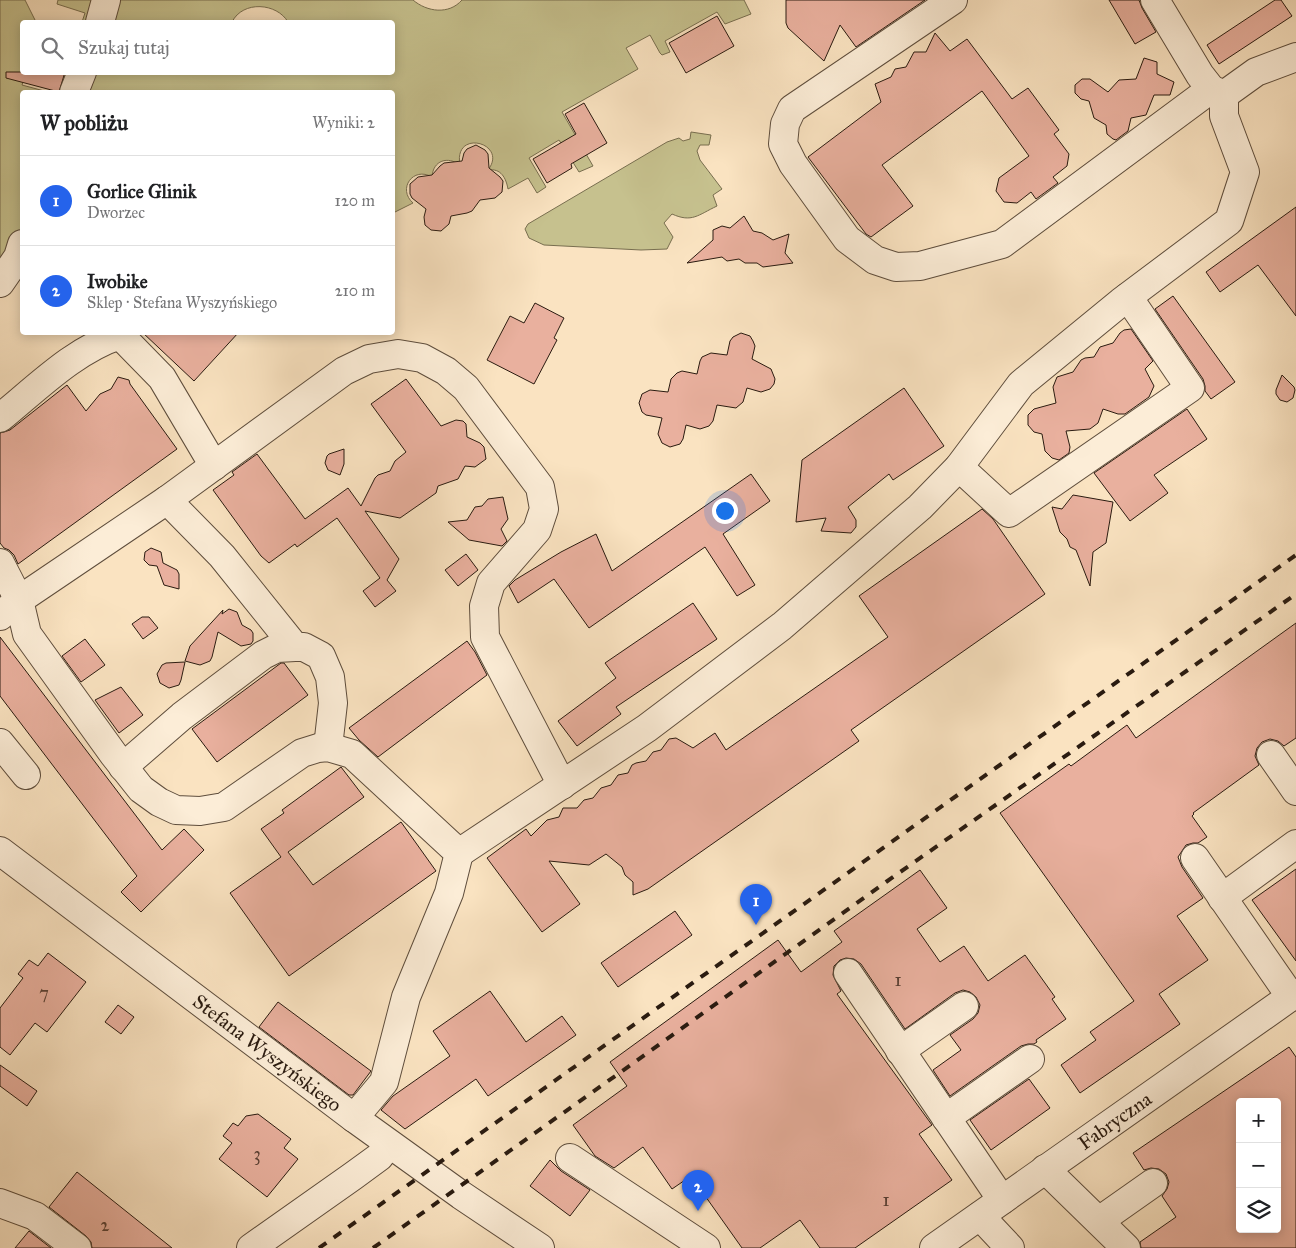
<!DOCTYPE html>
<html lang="pl">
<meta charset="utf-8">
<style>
:root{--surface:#fff;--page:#f2f2f2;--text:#202124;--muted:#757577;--line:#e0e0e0;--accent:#2563eb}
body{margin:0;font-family:"IM FELL Great Primer",serif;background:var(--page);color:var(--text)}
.controls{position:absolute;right:15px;bottom:15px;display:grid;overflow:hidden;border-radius:5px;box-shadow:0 2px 12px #0003}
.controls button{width:45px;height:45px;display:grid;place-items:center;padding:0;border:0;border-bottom:1px solid var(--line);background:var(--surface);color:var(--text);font:25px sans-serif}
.you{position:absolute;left:724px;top:510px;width:18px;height:18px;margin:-12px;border:4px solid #fff;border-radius:50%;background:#1a73e8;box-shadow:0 0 0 8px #1a73e833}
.badge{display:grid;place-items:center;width:32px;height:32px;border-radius:50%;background:var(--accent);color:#fff;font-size:16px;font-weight:700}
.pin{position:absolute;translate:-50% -41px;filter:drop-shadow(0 1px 2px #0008)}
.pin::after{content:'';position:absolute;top:26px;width:18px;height:15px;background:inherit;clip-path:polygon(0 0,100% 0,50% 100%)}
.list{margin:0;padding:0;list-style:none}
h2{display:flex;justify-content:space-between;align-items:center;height:65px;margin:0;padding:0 20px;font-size:21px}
h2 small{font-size:16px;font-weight:400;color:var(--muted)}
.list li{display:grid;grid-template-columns:32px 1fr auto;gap:15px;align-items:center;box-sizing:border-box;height:90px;padding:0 20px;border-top:1px solid var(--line)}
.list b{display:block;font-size:19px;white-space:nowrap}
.list p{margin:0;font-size:16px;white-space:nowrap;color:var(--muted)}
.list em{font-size:16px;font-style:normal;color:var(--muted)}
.icon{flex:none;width:28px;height:28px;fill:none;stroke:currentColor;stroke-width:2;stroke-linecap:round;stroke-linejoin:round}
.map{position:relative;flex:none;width:1296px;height:1248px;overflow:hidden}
.search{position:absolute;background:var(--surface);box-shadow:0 2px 12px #0003;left:20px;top:20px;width:375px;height:55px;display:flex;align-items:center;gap:12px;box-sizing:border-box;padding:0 18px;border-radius:5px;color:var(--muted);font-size:19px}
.panel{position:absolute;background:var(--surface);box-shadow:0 2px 12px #0003;left:20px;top:90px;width:375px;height:245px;border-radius:5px}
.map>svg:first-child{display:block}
.green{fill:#c6c18e;stroke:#786e4f}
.building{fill:#e9b09e;stroke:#2a1b10;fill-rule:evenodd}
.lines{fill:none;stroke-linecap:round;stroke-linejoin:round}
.minor-casing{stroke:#5e4d3c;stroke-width:30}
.minor{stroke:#fcedd7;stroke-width:28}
.rail{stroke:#2a1b10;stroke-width:4;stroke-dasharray:9 9;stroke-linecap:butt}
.labels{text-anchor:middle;stroke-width:4.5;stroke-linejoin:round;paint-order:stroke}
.number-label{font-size:18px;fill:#5a4034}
.street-label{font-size:20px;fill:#2a1b10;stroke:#fcedd7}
</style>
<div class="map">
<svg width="1296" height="1248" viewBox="0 0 1296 1248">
<rect width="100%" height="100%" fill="#fae3c1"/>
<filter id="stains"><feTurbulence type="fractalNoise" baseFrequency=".004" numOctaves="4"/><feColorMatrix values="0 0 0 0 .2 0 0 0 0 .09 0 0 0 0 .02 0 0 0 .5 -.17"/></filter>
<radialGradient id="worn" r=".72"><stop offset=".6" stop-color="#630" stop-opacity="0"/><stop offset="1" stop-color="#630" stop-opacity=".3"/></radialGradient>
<path class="green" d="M0 0H25L36 22H22V72L26 73 22 85 48 92H22V233L0 272Z
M58 0H104L98 22H82L85 13 57 4Z
M109 0H413C427 12 449 15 462 0H744L751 14 725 24 717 12 665 41 670 52 662 55 660 53 650 35 626 48 638 69 562 112 593 166 579 172 559 140 529 158 546 187 537 193 528 178 508 189C506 178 501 168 488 170 509 143 453 128 460 165 448 156 433 160 432 177 413 166 397 189 413 203L393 213 392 92H75L84 73 392 72V22H288C277 3 243 0 232 22H102Z
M691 132 711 135 709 145H700L697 151 700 160 722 189 713 195 717 206C698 215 692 223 672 214L664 223 673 237 667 249 641 250 544 245 529 238 525 229 528 224 667 142 679 138 683 141 690 139Z"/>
<path class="building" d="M786 0H925L856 47 840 25 824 61 788 28 786 23Z
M1109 0H1139L1142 8 1156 32 1135 44Z
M1275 0H1281L1292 16 1219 64 1207 45Z
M717 16 734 46 686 73 669 43Z
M935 33 950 51 967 39 1012 99 1028 88 1059 130 1054 134 1069 154 1067 166 1053 177 1058 183 1036 199 1031 192 1017 203 1004 202 996 191 999 178 1029 156 982 91 882 165 913 206 871 237 866 234 808 157 881 102 875 84 891 77 895 69 906 67 914 52H926Z
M1144 58 1157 62V74L1174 82 1170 95H1154L1146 115 1131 118 1128 131 1116 140 1113 139 1107 134 1106 125 1094 118 1089 101 1081 99 1075 93V85L1082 79H1090L1108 92 1119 80 1136 79Z
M6 72H65L59 92 6 78Z
M584 103 607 143 571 164 572 168 547 183 533 159 576 134 565 114Z
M476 145 485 150 488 154 489 168 500 177 503 181 502 192 495 198 480 200 472 211 467 213 451 216 449 224 441 231 431 230 425 225 424 217 426 209 412 198 410 194V184L418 177 432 175 440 166 444 163 462 161 464 153 467 149Z
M1296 207V316L1258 265 1220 292 1206 272Z
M744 216 753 231 762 233 773 240 789 234 785 253 793 263 763 267 757 263H745L739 259 727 261 722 257 687 263 713 240V230L722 226 730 228Z
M1173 296 1235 382 1211 399 1205 391V386L1203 379 1155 309Z
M535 303 564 318 554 338 557 340 534 384 487 360 510 316 524 323Z
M1131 329 1153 361 1145 369 1154 386 1149 397 1125 414H1118L1103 409 1098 423 1090 429 1066 431 1070 447 1069 453 1059 460 1052 458 1045 451 1042 434 1034 432 1028 425V415L1034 409 1056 403 1053 387 1057 377 1073 372 1081 360 1085 358 1094 357 1100 347 1113 343 1120 333 1124 330Z
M142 332H239L194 381Z
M741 333 750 336 753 341 755 346 752 359 771 369 775 379 774 384 770 389 761 392 747 388 743 402 736 408 717 405 713 421 709 426 700 429 686 425 683 439 680 444 670 447 662 443 658 434 662 418 646 415 642 412 639 403 642 394 650 390 668 392 671 379 677 373 682 371 697 374 700 361 702 357 711 353 727 355 730 341 733 337Z
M1282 375 1294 387 1295 390 1293 398 1287 402 1280 400 1276 394V390Z
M118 377 129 380 130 384 177 449 18 564 14 555 9 550 4 548 0 543V433L10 430 67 385 86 411 100 394 111 389Z
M406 379 441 426 456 420 463 421 466 424 467 437 480 443 484 447 486 459 475 467 465 466 458 479 438 486 436 493 400 518 365 511 399 559 387 580 396 591 375 607 363 591 380 578 337 518 297 547 295 544 269 563 261 556 213 490 234 475 232 472 257 454 305 519 348 488 361 506 375 478 378 475 390 471 395 461 406 452 371 404Z
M904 388 944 446 893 480 889 474 848 507 856 520V527L851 533 821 531 826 518 796 522 802 460Z
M1187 409 1207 439 1154 475 1168 493 1130 521 1094 473Z
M344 449V464L340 475 328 470 325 463 327 456 329 454Z
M751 474 770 501 723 534 755 585 737 596 705 547 589 628 554 579 518 603 509 586 515 580 561 552 596 534 612 571Z
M1073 495 1113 502 1106 543 1093 552 1090 586 1076 550 1070 547 1067 539 1060 532 1052 507 1062 509Z
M503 497 508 519 501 529 507 541 502 546 469 540 448 522 467 520 475 507 482 506 488 499Z
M982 509 993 519 1045 594 851 730 859 741 648 889 633 895V882L625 875 622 867 606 854 589 865 549 861 580 904 542 932 487 858 526 829 531 836 547 820 559 817 563 808H577L584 800 593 798 601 788 611 785 618 775 628 773 632 765 636 763 646 761 653 752 661 750 669 739 676 738 693 748 715 733 726 750 888 637 859 596Z
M151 548 161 552 163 563 177 570 179 574V589L164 585 157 566 149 565 144 560 145 552Z
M466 554 478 570 458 586 445 570Z
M693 603 717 639 616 707 621 714 577 746 558 721 616 678 605 663Z
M229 609 237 612 242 625 251 630 253 633V641L251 644 241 646 218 632 212 657 210 661 200 665 185 661 190 646 223 610 222 614Z
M142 617H149L158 628 143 639 132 624Z
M1296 623V738L1284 746 1278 741 1270 739 1262 742 1257 748 1255 756 1259 765 1193 813 1194 814 1192 816 1207 837 1198 843H1193L1186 845 1178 857 1182 867 1203 898 1177 916 1208 960 1159 994 1180 1024 1080 1093 1061 1065 1096 1040 1090 1032 1134 1001 1000 813 1069 764 1071 766 1127 725 1136 738Z
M0 637 162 850 184 829 204 850 141 912 121 892 137 876 0 696Z
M85 639 105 665 81 682 62 656Z
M467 641 475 652 487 675 378 757 359 740 349 728Z
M185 662 181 680 179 685 169 688 160 683 157 674 162 665 166 663Z
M281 663H284L308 695 217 762 192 729Z
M121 687 143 715 119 733 95 700Z
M341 767 364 797 288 852 313 885 401 822 436 871 289 976 230 893 281 857 261 829 284 813 282 810Z
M1296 869V961L1252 900Z
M920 870 947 908 917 929 940 962 964 946 988 981 1025 955 1055 997 1052 999 1066 1019 1036 1040 1037 1042 1034 1044H1028L1021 1046 950 1096 933 1070 961 1050 950 1035 973 1019 978 1013 980 1005 976 997 970 992 963 990 955 993 905 1029 861 964 854 959 846 958 840 960 834 966 833 975 841 991 837 994 932 1125 919 1134 952 1180 855 1248H820L800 1220 760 1248H742L691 1176 672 1189 643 1147 614 1168 595 1156 573 1125 627 1086 610 1062 778 940 801 972 842 942 834 931Z
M675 911 692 935 618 987 601 963Z
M48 953 86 982 47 1032 35 1023 10 1055 0 1047V1008L23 978 18 974 29 960 38 966Z
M490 991 526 1042 562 1016 576 1035 488 1096 476 1079 405 1129 381 1110 393 1096 450 1056 433 1031Z
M278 1002 371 1071 353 1095H349L259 1027Z
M118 1005 134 1017 121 1034 105 1022Z
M1289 1047 1296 1057V1248H1141L1140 1242 1176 1217 1162 1196 1167 1189 1169 1182 1166 1174 1159 1169 1151 1168 1144 1170 1133 1153ZM1240 1102H1277V1229H1240Z
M0 1065 37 1091 27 1106 0 1086Z
M1029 1079 1050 1108 991 1150 970 1120Z
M258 1114 291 1139 284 1148 298 1159 267 1197 219 1159 232 1143 223 1136 233 1123 238 1126 246 1116Z
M550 1160 561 1171 590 1190 570 1216 530 1186Z
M77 1172 172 1248H92L91 1242 86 1236 49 1207Z
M29 1231 51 1248H15Z"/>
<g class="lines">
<g class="minor-casing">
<g id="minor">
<path d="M953 0 792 109 785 124 783 144 793 164 847 239 875 260 896 267 920 266 1002 244 1211 89"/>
<path d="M1155 0 1200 75 1211 89 1224 95"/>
<path d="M100 22 106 0"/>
<path d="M74 92 82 72"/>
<path d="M0 283 18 257 22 244"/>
<path d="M120 332V335L162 378 214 466"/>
<path d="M0 418C37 388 74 350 120 335"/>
<path d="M959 467 1009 513 1190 388 1128 297"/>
<path d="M167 500 222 556 295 647"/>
<path d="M0 563 19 600 27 634 114 755 141 789 159 802 176 810 200 811 224 807 302 753 318 748 328 747 352 754 459 853 449 893 406 997 384 1082 354 1118"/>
<path d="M0 616 19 600 167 500 344 371 369 359 398 354 422 358 446 371 466 388 540 487 544 509 537 530 491 583 484 606 485 637 562 785"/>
<path d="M0 743 26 775"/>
<path d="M1271 755 1296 791"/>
<path d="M123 767 182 716 263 655 277 648 295 647H304L321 656 330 677 333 703 328 747"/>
<path id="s1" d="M0 851 354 1118 461 1195 540 1248"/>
<path d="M459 853 647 728 782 626 920 507 959 467 1021 384 1121 302 1229 221 1245 172 1224 116V95L1256 72 1296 57"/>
<path d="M1195 858 1291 997"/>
<path d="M1222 898 1296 844"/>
<path d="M848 973 1002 1200"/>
<path d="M900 1051 964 1006"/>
<path d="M946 1118 1030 1059"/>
<path d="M570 1158 706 1248"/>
<path d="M1045 1169 1126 1248"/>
<path d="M0 1203 35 1216 77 1248"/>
<path d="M980 1216 1010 1248"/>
<path d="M1099 1221 1153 1183"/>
<path d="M251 1248 353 1176 379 1157 389 1144"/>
<path id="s2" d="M934 1248 1296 993"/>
</g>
</g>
<use href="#minor" class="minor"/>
<path class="rail" d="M319 1248 1296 555
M373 1248 618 1074 886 882 1296 594"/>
</g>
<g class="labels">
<g class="number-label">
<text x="898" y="986">1</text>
<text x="44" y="999">7</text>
<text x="257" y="1160">3</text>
<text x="886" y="1206">1</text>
<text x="105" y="1231">2</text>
</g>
<g class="street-label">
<text dy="7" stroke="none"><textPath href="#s1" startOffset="335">Stefana Wyszyńskiego</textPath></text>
<text dy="7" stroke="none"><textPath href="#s2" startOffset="221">Fabryczna</textPath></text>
</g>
</g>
<rect width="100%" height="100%" filter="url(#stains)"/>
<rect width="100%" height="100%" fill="url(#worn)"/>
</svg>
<div class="controls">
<button>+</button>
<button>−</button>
<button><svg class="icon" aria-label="layers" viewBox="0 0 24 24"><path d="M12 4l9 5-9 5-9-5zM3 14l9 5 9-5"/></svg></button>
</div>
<div class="you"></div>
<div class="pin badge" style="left:756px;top:925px">1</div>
<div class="pin badge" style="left:698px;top:1211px">2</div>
<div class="search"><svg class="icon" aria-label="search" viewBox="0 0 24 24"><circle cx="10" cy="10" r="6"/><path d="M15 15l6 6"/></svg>Szukaj tutaj</div>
<section class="panel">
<h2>W pobliżu<small>Wyniki: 2</small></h2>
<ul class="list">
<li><span class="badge">1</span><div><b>Gorlice Glinik</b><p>Dworzec</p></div><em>120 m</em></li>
<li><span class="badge">2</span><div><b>Iwobike</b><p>Sklep · Stefana Wyszyńskiego</p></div><em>210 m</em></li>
</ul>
</section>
</div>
